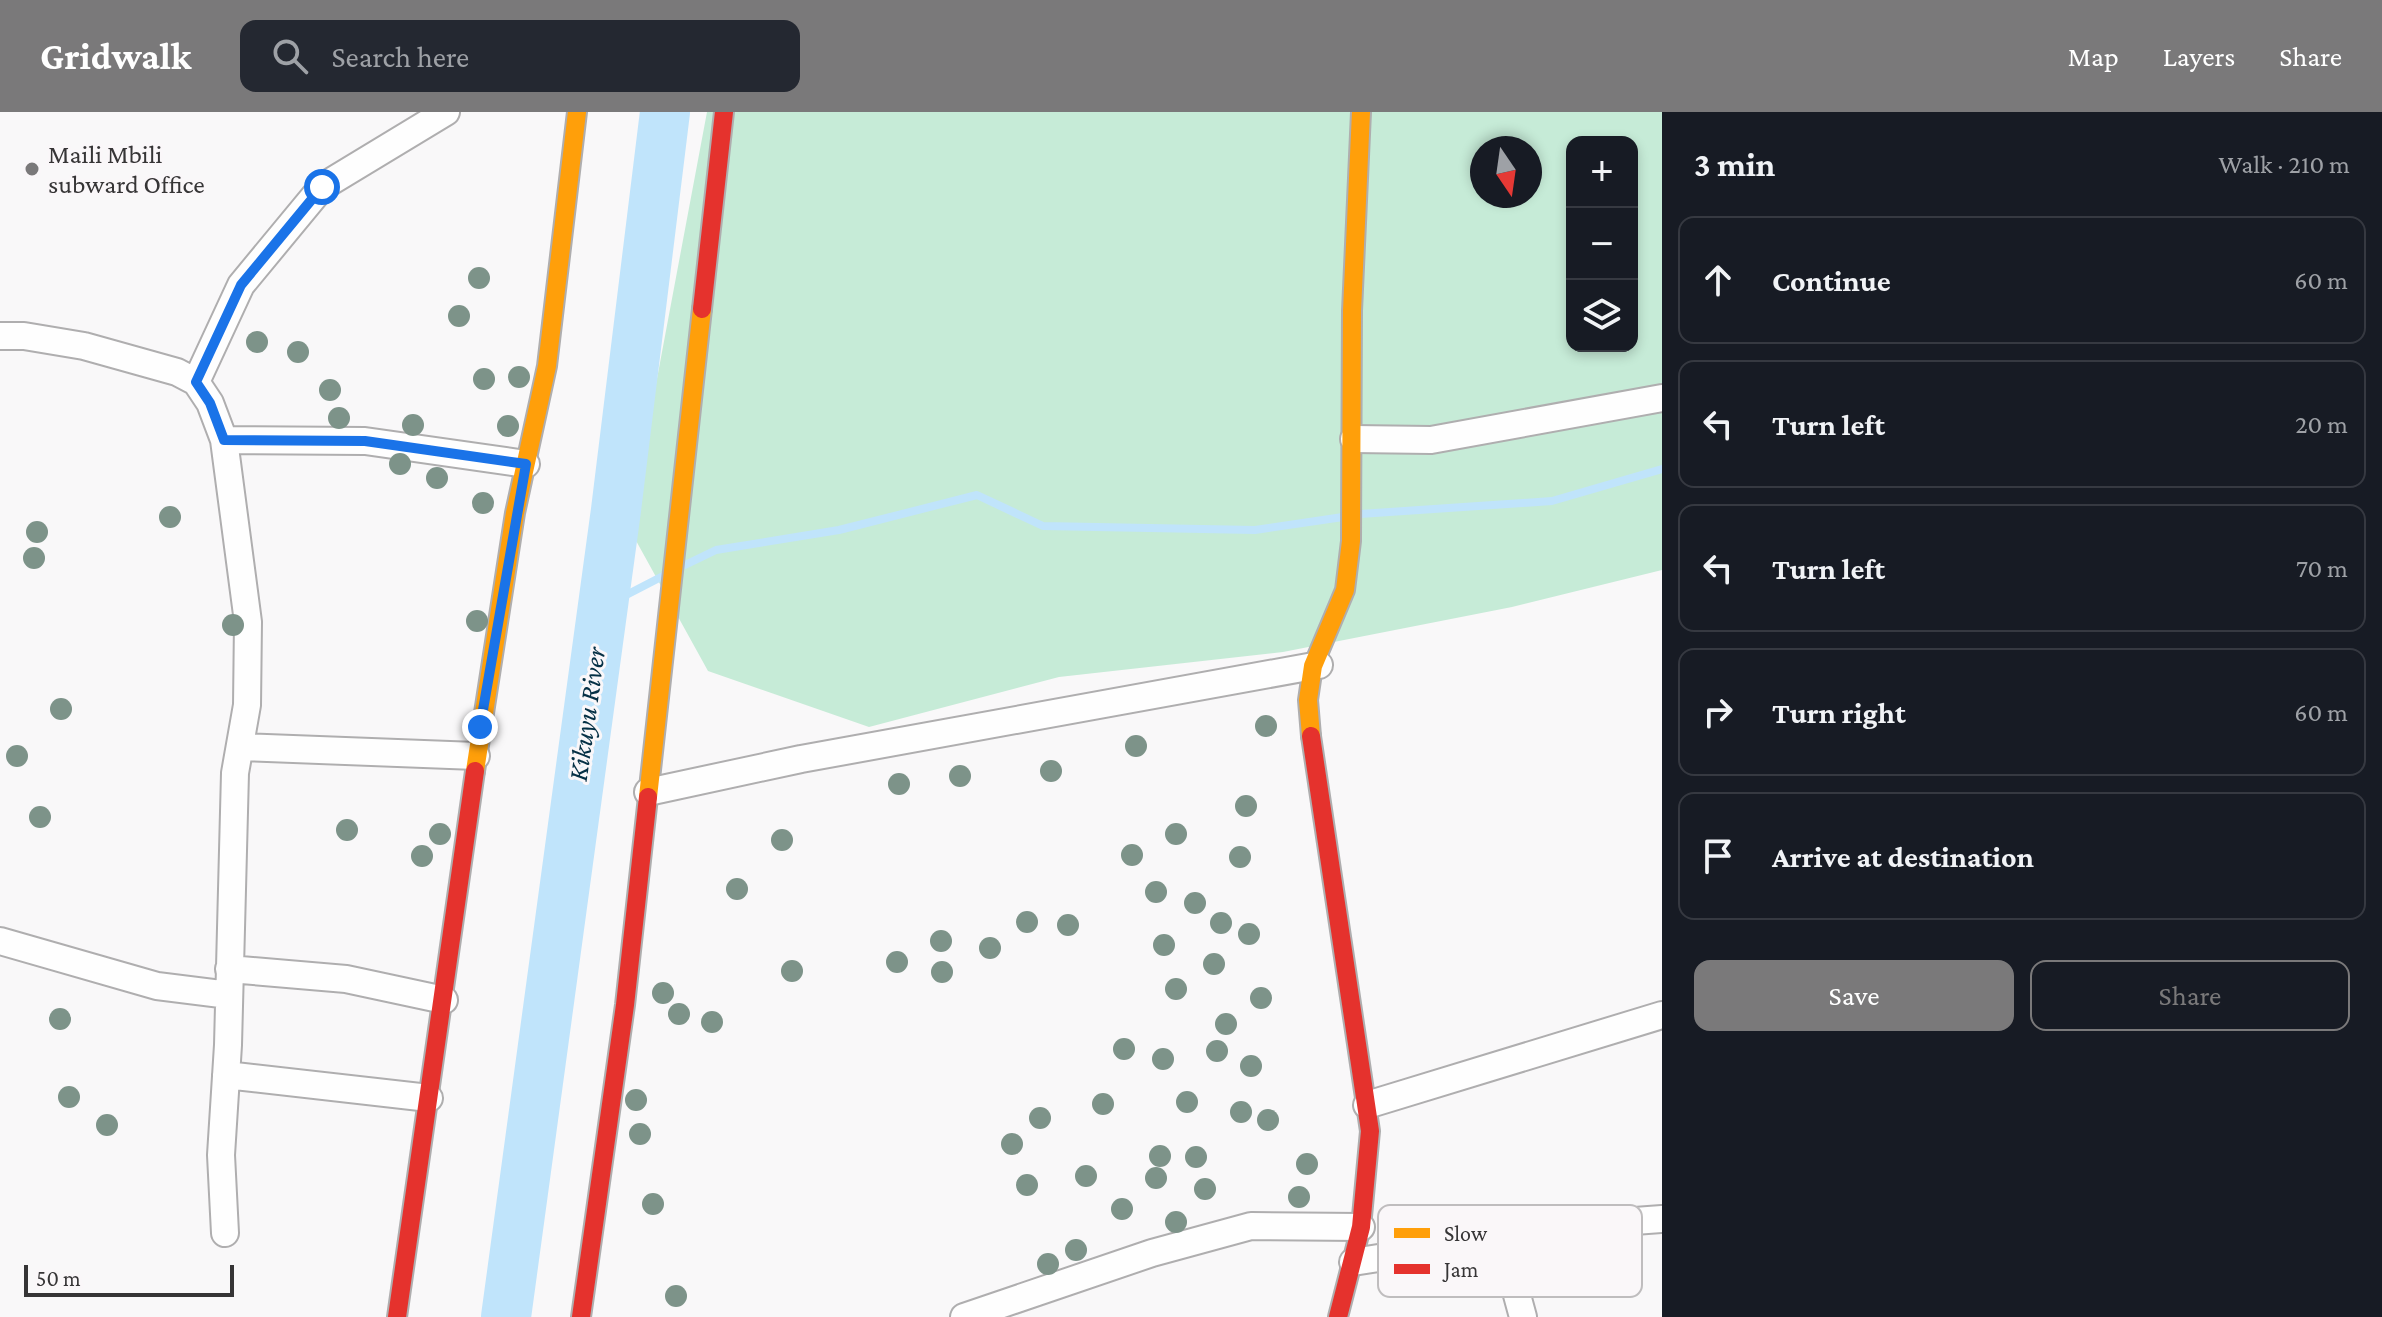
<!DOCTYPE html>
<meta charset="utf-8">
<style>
:root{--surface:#171b24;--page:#242831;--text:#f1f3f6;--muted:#9ea1a6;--line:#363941;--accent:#7a797a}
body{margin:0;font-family:"Crimson Pro",serif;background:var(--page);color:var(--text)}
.controls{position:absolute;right:24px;top:24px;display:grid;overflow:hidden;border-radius:16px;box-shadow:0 4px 12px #0003}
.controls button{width:72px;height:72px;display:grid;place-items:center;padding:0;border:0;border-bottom:2px solid var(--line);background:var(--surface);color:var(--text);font:40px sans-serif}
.compass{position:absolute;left:1470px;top:24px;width:72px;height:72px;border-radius:50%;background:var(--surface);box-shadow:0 4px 12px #0003;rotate:167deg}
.scale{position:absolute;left:24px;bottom:20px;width:210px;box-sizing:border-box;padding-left:8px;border:4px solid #363536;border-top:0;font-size:22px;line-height:28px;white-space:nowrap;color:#363536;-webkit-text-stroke:6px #faf7f9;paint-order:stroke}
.stop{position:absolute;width:24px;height:24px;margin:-18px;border:6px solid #1a73e8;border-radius:50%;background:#fff}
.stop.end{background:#1a73e8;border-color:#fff;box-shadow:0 2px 8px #0008}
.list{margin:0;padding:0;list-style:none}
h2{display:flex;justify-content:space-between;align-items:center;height:104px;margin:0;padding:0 32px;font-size:34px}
h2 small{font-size:26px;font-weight:400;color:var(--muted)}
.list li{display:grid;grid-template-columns:52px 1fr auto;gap:24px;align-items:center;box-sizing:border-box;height:128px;margin:0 16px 16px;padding:0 16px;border:2px solid var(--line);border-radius:16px}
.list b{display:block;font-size:30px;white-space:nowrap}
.list em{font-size:26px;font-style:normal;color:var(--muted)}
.actions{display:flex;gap:16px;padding:24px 32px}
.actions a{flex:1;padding:18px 0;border:2px solid var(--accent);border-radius:16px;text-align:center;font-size:28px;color:var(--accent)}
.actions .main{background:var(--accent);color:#fff}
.icon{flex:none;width:44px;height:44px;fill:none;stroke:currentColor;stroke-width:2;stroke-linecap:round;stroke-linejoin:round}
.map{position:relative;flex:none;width:1662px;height:1205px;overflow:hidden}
header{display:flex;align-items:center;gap:48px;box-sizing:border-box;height:112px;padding:0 40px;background:var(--accent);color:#fff}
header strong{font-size:38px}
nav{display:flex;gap:44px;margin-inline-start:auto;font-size:28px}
.search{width:560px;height:72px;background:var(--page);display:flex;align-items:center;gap:20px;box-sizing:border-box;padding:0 28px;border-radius:16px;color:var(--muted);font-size:30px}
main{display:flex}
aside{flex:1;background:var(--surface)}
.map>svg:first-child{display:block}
.green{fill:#c6ebd7;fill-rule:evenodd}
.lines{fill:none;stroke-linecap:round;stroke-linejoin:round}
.stream{stroke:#c0e4fb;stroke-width:8}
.river{stroke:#c0e4fb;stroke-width:50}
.street-casing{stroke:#afaeaf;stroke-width:30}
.slow-casing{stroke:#afaeaf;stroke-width:22}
.jam-casing{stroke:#afaeaf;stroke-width:22}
.street{stroke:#fefefe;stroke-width:26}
.slow{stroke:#ff9f0a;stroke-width:18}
.jam{stroke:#e5322d;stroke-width:18}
.tree{fill:#7d9389}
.route{stroke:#1a73e8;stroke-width:10}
.poi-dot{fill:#7a797a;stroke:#faf7f9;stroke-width:3}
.labels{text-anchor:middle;stroke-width:6;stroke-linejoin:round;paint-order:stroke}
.poi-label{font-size:26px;fill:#363536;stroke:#faf7f9;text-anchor:start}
.water-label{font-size:28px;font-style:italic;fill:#053045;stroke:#faf7f9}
.key{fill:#faf7f9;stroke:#bfbdbe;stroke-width:2}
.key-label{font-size:22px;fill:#363536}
</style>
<header>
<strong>Gridwalk</strong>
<div class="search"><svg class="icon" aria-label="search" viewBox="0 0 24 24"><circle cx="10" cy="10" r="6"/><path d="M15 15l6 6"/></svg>Search here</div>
<nav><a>Map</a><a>Layers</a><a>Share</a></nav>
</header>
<main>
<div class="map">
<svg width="1662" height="1205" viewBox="0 0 1662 1205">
<rect width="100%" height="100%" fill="#f9f8f9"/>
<path class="green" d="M707 0H1662V458L1512 495 1283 540 1059 565 869 615 708 559 629 416ZM1572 30H1632V234H1572ZM1482 36H1530V84H1482Z"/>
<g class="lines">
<path class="stream" d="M1360 402 1552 389 1662 357
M685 453 716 438 839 418 977 383 1043 414 1255 418 1343 405
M603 495 663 464"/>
<path class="river" d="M506 1205 616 398 665 0"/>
<g class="street-casing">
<path id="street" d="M0 224H24L84 234 177 260 196 270 210 291 224 328 248 510 247 593 235 661 228 933 221 1043 225 1121
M196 270 241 173 322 75 446 0
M1354 327 1431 328 1662 286
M224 328 365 329 526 352
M240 635 476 644
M648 680 801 647 1319 553
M0 829 157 874 229 883
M229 857 346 867 444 888
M226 963 429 986
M1367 993 1662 903
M1502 1128 1523 1205
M1353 1150 1594 1112 1662 1107
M964 1205 1152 1141 1251 1114 1361 1115"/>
</g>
<g class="slow-casing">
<path id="slow" d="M1311 624 1308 588 1313 554 1345 478 1351 429 1352 199 1361 0
M475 659 515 401 547 254 577 0
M648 685 702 197"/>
</g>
<g class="jam-casing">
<path id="jam" d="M702 197 724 0
M1311 624 1370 1019 1361 1115 1338 1205
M397 1205 475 659
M581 1205 625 893 648 685"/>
</g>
<use href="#street" class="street"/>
<use href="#slow" class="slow"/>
<use href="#jam" class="jam"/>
</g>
<g class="tree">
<circle cx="479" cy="166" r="11"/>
<circle cx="459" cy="204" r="11"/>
<circle cx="257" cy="230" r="11"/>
<circle cx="298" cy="240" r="11"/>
<circle cx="519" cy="265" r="11"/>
<circle cx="484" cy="267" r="11"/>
<circle cx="330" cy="278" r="11"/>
<circle cx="339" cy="306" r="11"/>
<circle cx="413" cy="313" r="11"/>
<circle cx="508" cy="314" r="11"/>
<circle cx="400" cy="352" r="11"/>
<circle cx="437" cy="366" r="11"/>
<circle cx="483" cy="391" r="11"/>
<circle cx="170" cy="405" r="11"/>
<circle cx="37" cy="420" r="11"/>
<circle cx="34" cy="446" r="11"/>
<circle cx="477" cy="509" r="11"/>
<circle cx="233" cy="513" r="11"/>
<circle cx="61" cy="597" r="11"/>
<circle cx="1266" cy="614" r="11"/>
<circle cx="1136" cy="634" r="11"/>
<circle cx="17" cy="644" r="11"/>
<circle cx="1051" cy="659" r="11"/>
<circle cx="960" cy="664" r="11"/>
<circle cx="899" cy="672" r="11"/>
<circle cx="1246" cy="694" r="11"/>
<circle cx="40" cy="705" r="11"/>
<circle cx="347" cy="718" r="11"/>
<circle cx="440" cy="722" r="11"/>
<circle cx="1176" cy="722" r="11"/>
<circle cx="782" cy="728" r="11"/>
<circle cx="1132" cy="743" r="11"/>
<circle cx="422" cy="744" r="11"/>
<circle cx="1240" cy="745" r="11"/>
<circle cx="737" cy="777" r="11"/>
<circle cx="1156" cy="780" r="11"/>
<circle cx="1195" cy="791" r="11"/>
<circle cx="1027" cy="810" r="11"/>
<circle cx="1221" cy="811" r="11"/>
<circle cx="1068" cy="813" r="11"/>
<circle cx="1249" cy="822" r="11"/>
<circle cx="941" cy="829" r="11"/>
<circle cx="1164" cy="833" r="11"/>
<circle cx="990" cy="836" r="11"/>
<circle cx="897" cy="850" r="11"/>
<circle cx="1214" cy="852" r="11"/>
<circle cx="792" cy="859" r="11"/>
<circle cx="942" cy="860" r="11"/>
<circle cx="1176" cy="877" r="11"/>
<circle cx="663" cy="881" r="11"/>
<circle cx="1261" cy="886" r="11"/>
<circle cx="679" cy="902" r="11"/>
<circle cx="60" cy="907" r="11"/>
<circle cx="712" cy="910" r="11"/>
<circle cx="1226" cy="912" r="11"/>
<circle cx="1124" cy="937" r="11"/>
<circle cx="1217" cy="939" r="11"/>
<circle cx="1163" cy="947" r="11"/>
<circle cx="1251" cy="954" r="11"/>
<circle cx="69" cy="985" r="11"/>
<circle cx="636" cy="988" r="11"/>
<circle cx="1187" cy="990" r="11"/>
<circle cx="1103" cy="992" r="11"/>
<circle cx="1241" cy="1000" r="11"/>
<circle cx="1040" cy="1006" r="11"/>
<circle cx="1268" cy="1008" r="11"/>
<circle cx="107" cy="1013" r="11"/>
<circle cx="640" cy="1022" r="11"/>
<circle cx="1012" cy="1032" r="11"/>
<circle cx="1160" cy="1044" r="11"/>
<circle cx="1196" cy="1045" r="11"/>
<circle cx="1307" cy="1052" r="11"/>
<circle cx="1086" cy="1064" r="11"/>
<circle cx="1156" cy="1066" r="11"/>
<circle cx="1027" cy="1073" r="11"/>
<circle cx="1205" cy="1077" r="11"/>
<circle cx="1299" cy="1085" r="11"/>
<circle cx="653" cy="1092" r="11"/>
<circle cx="1122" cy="1097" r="11"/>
<circle cx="1176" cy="1110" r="11"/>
<circle cx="1076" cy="1138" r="11"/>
<circle cx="1048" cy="1152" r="11"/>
<circle cx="676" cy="1184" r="11"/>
</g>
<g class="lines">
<path class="route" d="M322 75 241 173 196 270 210 291 224 328 365 329 526 352 480 615"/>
</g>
<circle class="poi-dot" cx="32" cy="57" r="8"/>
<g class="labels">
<g class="poi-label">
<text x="48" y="51">Maili Mbili<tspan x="48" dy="30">subward Office</tspan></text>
</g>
<g class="water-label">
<text transform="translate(586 602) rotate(-82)" y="10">Kikuyu River</text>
</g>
</g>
<rect x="1378" y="1093" width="264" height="92" rx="12" class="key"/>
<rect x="1394" y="1116" width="36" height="10" fill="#ff9f0a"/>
<rect x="1394" y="1152" width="36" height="10" fill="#e5322d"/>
<g class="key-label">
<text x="1444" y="1129">Slow</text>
<text x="1444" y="1165">Jam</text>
</g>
</svg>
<div class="controls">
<button>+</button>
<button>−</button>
<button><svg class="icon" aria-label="layers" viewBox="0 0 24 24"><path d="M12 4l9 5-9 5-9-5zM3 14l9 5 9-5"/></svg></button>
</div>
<svg class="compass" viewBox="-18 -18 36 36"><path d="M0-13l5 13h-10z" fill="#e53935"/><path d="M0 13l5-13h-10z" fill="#9ea1a6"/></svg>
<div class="scale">50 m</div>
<div class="stop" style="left:322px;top:75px"></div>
<div class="stop end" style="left:480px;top:615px"></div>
</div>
<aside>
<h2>3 min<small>Walk · 210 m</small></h2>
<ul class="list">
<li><svg class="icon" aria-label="ahead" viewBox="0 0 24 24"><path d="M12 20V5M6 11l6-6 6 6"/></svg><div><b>Continue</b></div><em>60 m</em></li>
<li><svg class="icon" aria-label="left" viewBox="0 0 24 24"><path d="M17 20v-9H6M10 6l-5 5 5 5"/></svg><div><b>Turn left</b></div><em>20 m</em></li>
<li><svg class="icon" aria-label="left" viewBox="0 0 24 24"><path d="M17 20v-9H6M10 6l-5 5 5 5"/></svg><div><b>Turn left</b></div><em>70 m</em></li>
<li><svg class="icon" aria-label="right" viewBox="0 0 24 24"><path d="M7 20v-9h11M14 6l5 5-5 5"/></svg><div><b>Turn right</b></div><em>60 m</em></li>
<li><svg class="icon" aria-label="arrive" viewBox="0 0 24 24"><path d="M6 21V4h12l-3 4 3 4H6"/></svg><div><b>Arrive at destination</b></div></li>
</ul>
<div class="actions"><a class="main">Save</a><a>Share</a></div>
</aside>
</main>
